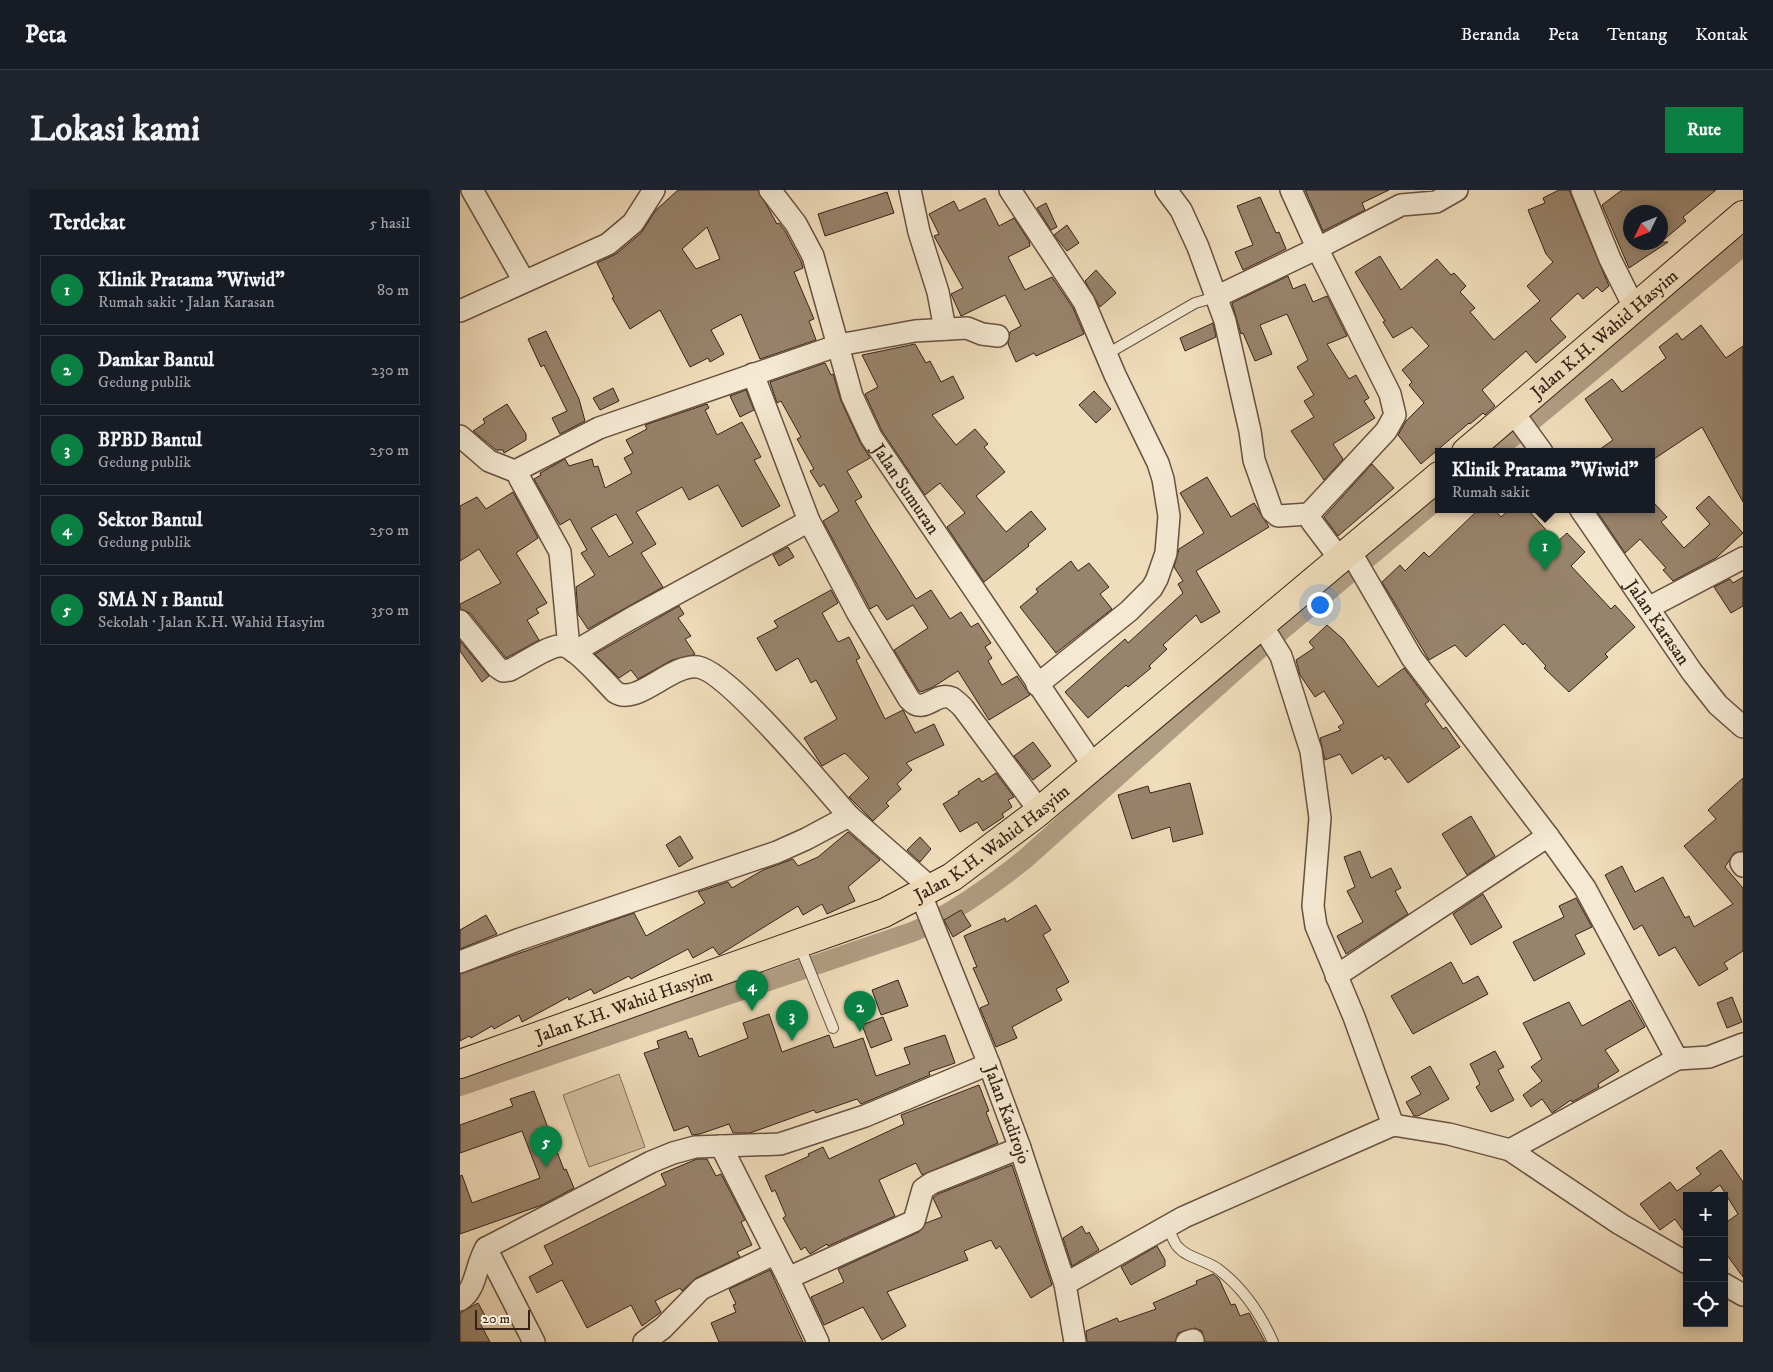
<!DOCTYPE html>
<html lang="id">
<meta charset="utf-8">
<style>
:root{--surface:#171b24;--page:#20242c;--text:#f1f3f6;--muted:#9ea1a6;--line:#363941;--accent:#0b8043}
body{margin:0;font-family:"IM FELL DW Pica",serif;background:var(--page);color:var(--text)}
.controls{position:absolute;right:15px;bottom:15px;display:grid;overflow:hidden;border-radius:0px;box-shadow:0 2px 12px #0003}
.controls button{width:45px;height:45px;display:grid;place-items:center;padding:0;border:0;border-bottom:1px solid var(--line);background:var(--surface);color:var(--text);font:25px sans-serif}
.compass{position:absolute;left:1163px;top:15px;width:45px;height:45px;border-radius:50%;background:var(--surface);box-shadow:0 2px 12px #0003;rotate:227deg}
.scale{position:absolute;left:15px;bottom:12px;width:55px;box-sizing:border-box;padding-left:5px;border:2px solid #382217;border-top:0;font-size:14px;line-height:18px;white-space:nowrap;color:#382217;-webkit-text-stroke:4px #f5e9d3;paint-order:stroke}
.you{position:absolute;left:859px;top:414px;width:18px;height:18px;margin:-12px;border:4px solid #fff;border-radius:50%;background:#1a73e8;box-shadow:0 0 0 8px #1a73e833}
.badge{display:grid;place-items:center;width:32px;height:32px;border-radius:50%;background:var(--accent);color:#fff;font-size:16px;font-weight:700}
.pin{position:absolute;translate:-50% -41px;filter:drop-shadow(0 1px 2px #0008)}
.pin::after{content:'';position:absolute;top:26px;width:18px;height:15px;background:inherit;clip-path:polygon(0 0,100% 0,50% 100%)}
.popup{position:absolute;left:975px;top:258px;width:220px;height:65px;box-sizing:border-box;display:grid;place-content:center;border-radius:0px;background:var(--surface);filter:drop-shadow(0 1px 4px #0005);font-size:16px;white-space:nowrap;color:var(--muted)}
.popup b{font-size:19px;color:var(--text)}
.popup::after{content:'';position:absolute;left:50%;top:100%;margin-left:-10px;border:10px solid transparent;border-top-color:var(--surface)}
.list{margin:0;padding:0;list-style:none}
h2{display:flex;justify-content:space-between;align-items:center;height:65px;margin:0;padding:0 20px;font-size:21px}
h2 small{font-size:16px;font-weight:400;color:var(--muted)}
.list li{display:grid;grid-template-columns:32px 1fr auto;gap:15px;align-items:center;box-sizing:border-box;height:70px;margin:0 10px 10px;padding:0 10px;border:1px solid var(--line);border-radius:0px}
.list b{display:block;font-size:19px;white-space:nowrap}
.list p{margin:0;font-size:16px;white-space:nowrap;color:var(--muted)}
.list em{font-size:16px;font-style:normal;color:var(--muted)}
.icon{flex:none;width:28px;height:28px;fill:none;stroke:currentColor;stroke-width:2;stroke-linecap:round;stroke-linejoin:round}
.map{position:relative;flex:none;width:1283px;height:1152px;overflow:hidden;border-radius:0px}
header{display:flex;align-items:center;gap:30px;box-sizing:border-box;height:70px;padding:0 25px;background:var(--surface);border-bottom:1px solid var(--line)}
header strong{font-size:24px}
nav{display:flex;gap:28px;margin-inline-start:auto;font-size:18px}
.intro{display:flex;align-items:center;justify-content:space-between;box-sizing:border-box;height:120px;padding:0 30px}
h1{margin:0;font-size:35px}
.button{padding:12px 22px;border-radius:0px;background:var(--accent);color:#fff;font-size:18px;font-weight:700}
main{display:flex;gap:30px;padding:0 30px}
aside{flex:1;background:var(--surface);border-radius:0px;box-shadow:0 2px 12px #0003}
.map>svg:first-child{display:block}
.pitch{fill:#d1bd9f;stroke:#84705b}
.lines{fill:none;stroke-linecap:round;stroke-linejoin:round}
.canal{stroke:#b19d83;stroke-width:20}
.building{fill:#98836c;stroke:#382217;fill-rule:evenodd}
.lane-casing{stroke:#665140;stroke-width:12}
.street-casing{stroke:#665140;stroke-width:24}
.primary-casing{stroke:#382217;stroke-width:30}
.lane{stroke:#f5e9d3;stroke-width:10}
.street{stroke:#f5e9d3;stroke-width:21}
.primary{stroke:#f0ddbb;stroke-width:28}
.labels{text-anchor:middle;stroke-width:4;stroke-linejoin:round;paint-order:stroke}
.street-label{font-size:18px;fill:#382217;stroke:#f5e9d3}
</style>
<header>
<strong>Peta</strong>
<nav><a>Beranda</a><a>Peta</a><a>Tentang</a><a>Kontak</a></nav>
</header>
<div class="intro"><h1>Lokasi kami</h1><a class="button">Rute</a></div>
<main>
<aside>
<h2>Terdekat<small>5 hasil</small></h2>
<ul class="list">
<li><span class="badge">1</span><div><b>Klinik Pratama &quot;Wiwid&quot;</b><p>Rumah sakit · Jalan Karasan</p></div><em>80 m</em></li>
<li><span class="badge">2</span><div><b>Damkar Bantul</b><p>Gedung publik</p></div><em>230 m</em></li>
<li><span class="badge">3</span><div><b>BPBD Bantul</b><p>Gedung publik</p></div><em>250 m</em></li>
<li><span class="badge">4</span><div><b>Sektor Bantul</b><p>Gedung publik</p></div><em>250 m</em></li>
<li><span class="badge">5</span><div><b>SMA N 1 Bantul</b><p>Sekolah · Jalan K.H. Wahid Hasyim</p></div><em>350 m</em></li>
</ul>
</aside>
<div class="map">
<svg width="1283" height="1152" viewBox="0 0 1283 1152">
<rect width="100%" height="100%" fill="#f0ddbb"/>
<filter id="stains"><feTurbulence type="fractalNoise" baseFrequency=".004" numOctaves="4"/><feColorMatrix values="0 0 0 0 .2 0 0 0 0 .09 0 0 0 0 .02 0 0 0 .5 -.17"/></filter>
<radialGradient id="worn" r=".72"><stop offset=".6" stop-color="#630" stop-opacity="0"/><stop offset="1" stop-color="#630" stop-opacity=".3"/></radialGradient>
<path class="pitch" d="M159 884 185 957 129 977 103 905Z"/>
<g class="lines">
<path class="canal" d="M1034 262 1283 56
M0 896 455 741C496 721 530 697 565 669L798 460 979 308"/>
</g>
<path class="building" d="M218 0H298L317 34 319 33 325 41 341 71 343 78 334 82 354 129 349 131 356 150 300 169 281 124 251 140 264 164 250 172 248 168 230 177 200 120 170 139 152 108 154 107 137 73 156 64 181 43 196 20ZM247 37 260 69 236 79 222 59Z
M845 0H929L902 13 905 20 863 41Z
M1099 0H1109L1149 96 1142 102 1137 97 1123 109 1118 103 1090 129 1106 147 1076 173 1066 161 1022 200 1035 216 1025 225 1023 223 1010 234 1009 233 961 274 938 245 946 231 964 213 949 195 952 192 942 180 969 156 952 137 933 148 923 132 925 131 895 82 920 66 941 100 977 69 991 85 994 83 1006 96 1000 102 1015 118 1010 122 1034 150 1080 111 1067 96 1093 72 1086 64 1068 20 1085 13 1083 8Z
M1162 0H1256L1223 27 1226 31 1201 52H1208L1169 78 1142 15ZM1170 22H1200V52H1170Z
M427 2 434 23 365 46 358 24Z
M800 7 816 43 819 42 826 59 783 80 775 62 793 55 777 16Z
M525 8 539 36 554 28 569 51 570 56 548 67 565 100 592 87 613 118 624 144 576 166 574 163 556 172 548 154 550 142 561 136 545 105 501 126 491 104 503 98 474 46 479 44 469 24 494 11 499 21Z
M586 13 597 37 591 40 577 18Z
M607 35 619 53 607 61 594 45Z
M636 80 656 103 640 117 625 91Z
M828 86 833 99 845 94 853 112 867 106 887 146 867 154 889 189 896 185 909 208 904 211 915 228 873 254 883 269 864 290 831 241 854 227 844 211 854 205 837 177 848 170 827 124 800 135 812 164 795 171 783 143 781 144 772 113Z
M753 133 756 147 725 161 720 148Z
M1241 135 1266 168 1283 156V312L1242 237 1191 271V262H1136L1153 250 1125 209 1152 189 1162 202 1206 168 1199 157 1217 143 1222 150Z
M86 141 119 209 125 231 100 244 92 228 107 221 84 175 81 177 68 149Z
M455 154 466 173 470 171 481 192 493 186 504 208 472 225 496 255 515 239 528 254 524 257 545 282 516 306 546 342 571 321 586 339 568 354 569 356 524 392 487 337 505 323 480 293 465 305 422 241 405 204 418 197 402 165Z
M365 173 371 185 373 184 381 211 400 252 410 268 387 281 402 307 395 311 411 338 456 409 471 400 490 429 501 422 511 437 518 433 531 453 525 457 532 468 528 471 542 495 557 486 570 505 529 530 498 481 473 497 461 502 459 501 434 460 468 438 453 415 427 430 417 415 410 419 363 331 379 321 364 294 360 297 350 281 354 279 337 249 341 247 321 211 317 213 310 192Z
M153 198 159 211 140 220 133 208Z
M286 200 294 220 280 227 270 206Z
M634 201 651 219 636 233 619 215Z
M47 214 66 244V250L44 263 43 260H36L13 241 25 233 23 229Z
M247 214 249 218 245 220 257 245 282 232 301 267 294 270 320 316 282 337 258 295 229 310 222 297 176 322 196 354 181 363 203 397 128 439 118 424 116 397 135 385 121 363 127 360 110 329 100 335 74 289 81 285 80 283 105 269 109 276 132 269 134 277 138 276 145 298 172 283 164 268 173 263 166 250 187 239 185 235ZM156 324 173 353 149 367 131 338Z
M912 274 934 298 878 346 864 327Z
M747 287 771 327 794 313 809 337 736 381 760 422 741 433 736 425 703 455 707 459 689 476 691 478 668 497 666 495 628 528 605 502 665 449 668 453 723 403 718 394 723 391 714 377 719 359 744 343 720 303Z
M53 302 78 348 56 363 87 413 76 419 79 423 67 430 79 450 46 468 10 423 0 419V414L41 393 19 359 0 371V316L17 307 26 319Z
M1249 306 1283 343 1256 368 1213 391 1203 380 1206 378 1180 349 1165 363 1136 320H1191L1194 313 1207 327 1201 332 1224 358 1250 334 1236 318Z
M1018 320H1035L1041 327 1049 320H1068L1097 352 1107 343 1125 362 1111 376 1151 419 1155 415 1175 437 1145 464 1148 467 1109 502 1084 478 1086 476 1065 453 1063 455 1044 434 1006 467 995 455 969 470 922 392 940 375 945 381 964 362 969 367Z
M328 357 334 367 319 376 313 365Z
M611 371 618 381 629 373 649 397 640 404 652 419 596 463 560 417 578 402 576 399Z
M1283 387V416L1271 423 1254 397 1270 389 1273 393Z
M371 400 378 413 362 423 378 452 389 447 400 468 396 470 425 529 443 520 455 543 474 534 484 555 446 573 452 580 437 594 441 599 426 613 429 616 413 631 389 607 409 588 385 563 362 576 344 548 377 529 356 490 351 493 338 468 316 481 297 448 318 437 314 431Z
M219 416 224 424 218 428 231 446 225 449 235 464 233 465 212 470 178 489 171 480 159 488 135 464Z
M867 435 883 449 918 497 944 478 969 511 965 514 983 539 986 537 1000 557 948 593 929 567 925 570 922 565 892 584 880 564 865 570 860 548 881 540 878 537 884 533 864 501 855 507 840 485 836 470 854 458 849 452Z
M0 451 29 486 22 492 0 461Z
M573 552 591 576 573 590 554 566Z
M536 583 554 607 548 610 552 617 542 624 544 627 523 641 517 632 500 642 483 614 499 604 498 602 519 588 522 592Z
M1283 588V661L1274 663 1265 677 1283 698V761L1264 773 1268 779 1239 796 1215 757 1199 766 1182 735 1174 740 1145 685 1162 676 1175 702 1203 687 1225 728 1229 726 1234 737 1273 714 1224 656 1256 629 1248 620Z
M730 593 743 644 713 652 710 637 672 649 658 605 688 596 690 603Z
M1011 626 1035 666 1007 685 982 644Z
M388 642 420 670 388 697 395 711 367 724 362 714 343 725 338 716 259 765 253 757 233 768 228 759 171 789 169 786 134 804 131 799 109 810 108 807 62 832 59 825 34 839 32 836 11 848 9 846 0 851V784L174 723 186 746 245 713 238 702 268 692 272 698 303 680 333 669 338 676 358 667Z
M220 646 233 668 219 677 206 655Z
M460 647 471 659 460 672 447 660Z
M900 661 911 688 931 678 941 698 935 701 948 724 886 764 877 746 903 732 887 701 895 697 884 667Z
M1023 704 1042 737 1011 755 993 724Z
M1116 708 1132 737 1115 745 1125 764 1074 791 1053 752 1104 727 1099 716Z
M576 715 591 740 583 745 609 792 596 799 602 810 552 837 557 848 536 857 520 818 529 814 513 778 517 777 504 746 545 728 546 732Z
M501 720 511 736 493 747 484 730Z
M26 725 37 744 0 759V740Z
M991 772 1003 794 1018 786 1028 804 953 844 931 806Z
M438 790 448 816 421 825 412 800Z
M1272 807 1282 832 1267 838 1257 813Z
M1170 810 1185 837 1145 860 1159 881 1138 894 1139 897 1112 912 1111 910 1092 923 1082 909 1071 917 1063 905 1082 891 1071 877 1082 869 1063 833 1109 812 1122 836Z
M309 824 322 862 369 845 374 858 403 848 416 886 450 874 444 858 485 845 495 873 469 882 470 885 401 914 397 909 356 923 354 920 290 943H273L269 934 240 944 232 945 228 936 214 941 184 863 199 858 197 851 226 841 229 849 232 848 239 867 288 848 283 833Z
M423 827 432 850 411 858 402 835Z
M1035 861 1044 877 1038 880 1054 910 1031 922 1016 897 1020 894 1010 874Z
M970 876 989 909 958 926H954L946 912 961 904 951 887Z
M519 895 529 921 526 922 538 953 462 985 456 973 419 990 435 1026 368 1056 367 1054 350 1064 345 1057 341 1060 323 1028 326 1026 315 1000 312 1002 305 986 349 966 348 964 363 957 369 969 444 934 441 925Z
M74 901 104 980 106 979 114 998 82 1015 0 1044V986L2 985 12 1013 80 988 62 941 0 963V935L53 916 50 909Z
M1261 960 1283 992V1087L1264 1061V1034L1278 1024 1260 995 1245 1006H1227V1046L1215 1029 1200 1040 1180 1014 1210 992 1217 1001 1241 984 1236 978Z
M237 969H247L256 986 261 984 285 1030 281 1032 292 1055 277 1062 280 1067 236 1088 222 1101 220 1098 195 1111 201 1122 182 1136 171 1115 127 1138 102 1090 77 1103 69 1087 93 1074 84 1056 206 995 201 984Z
M552 975 592 1095 571 1108 540 1056 536 1059 531 1050 504 1061 508 1070 427 1102 446 1136 422 1150 403 1117 364 1135 351 1107 384 1092 378 1079 459 1042 466 1033 482 1027 473 1008 478 1004Z
M622 1036 626 1044 629 1042 639 1060 612 1076 603 1048Z
M697 1056 705 1070V1076L671 1095 661 1077Z
M310 1080 343 1152H259L251 1133 276 1122 273 1115 276 1114 269 1099Z
M753 1084 759 1089 771 1115 775 1114 780 1126 789 1123 805 1152H745L742 1141 735 1138 718 1143 715 1152H627L626 1141 657 1128 659 1132 696 1119 693 1113 737 1094 736 1091Z
M18 1113 28 1131 21 1135 30 1152H0V1123Z"/>
<g class="lines">
<g class="lane-casing">
<path id="lane" d="M647 164 735 113 756 107
M339 754 373 838
M708 1036C711 1043 713 1052 718 1057 727 1068 746 1070 758 1079 782 1097 801 1125 813 1152"/>
</g>
<g class="street-casing">
<g id="street">
<path d="M12 0 64 91"/>
<path id="s1" d="M310 0 336 34 353 66 392 206 411 247 633 575"/>
<path d="M450 0 459 42 478 102 485 139"/>
<path d="M550 0 624 112 655 185 698 273 703 289 709 326 706 363 697 389 692 398 669 421 577 495"/>
<path d="M706 0 721 20 738 57 765 131 790 241 794 270 812 321 818 326 849 324"/>
<path d="M831 0 861 66 930 204 935 225 926 241 849 324 852 332 880 369"/>
<path d="M1122 0 1150 69 1175 119"/>
<path d="M756 107 858 58 941 15 976 12 997 0"/>
<path d="M0 121 148 54 173 33 194 0"/>
<path d="M293 184 349 331 397 422 449 509C464 527 476 500 492 508 496 511 501 515 504 519L579 620"/>
<path d="M1053 222 1082 262"/>
<path d="M0 246 29 271 57 282"/>
<path id="s2" d="M1121 320 1232 482 1258 515 1283 537"/>
<path d="M890 361 952 468 1088 646 1125 698 1217 869 1249 867 1283 854"/>
<path d="M1188 418 1283 368"/>
<path d="M0 431 37 477 43 481 50 480C63 474 86 457 99 456 113 454 144 491 155 502 177 517 211 473 238 477 269 482 364 598 389 626L346 649 317 662 60 749 0 772"/>
<path d="M109 458 100 362 60 289 57 282 61 278 139 238 379 155 455 141 507 138 522 144 538 146"/>
<path d="M114 462 170 429 349 331"/>
<path d="M389 626 472 699"/>
<path d="M1281 673 1283 676"/>
<path id="s3" d="M461 705 529 874 560 958 605 1094 615 1152"/>
<path d="M876 786 1088 646"/>
<path d="M933 935 989 944 1050 960 1160 1034 1227 1073"/>
<path d="M261 956 328 1088 358 1152"/>
<path d="M1050 960 1217 869"/>
<path d="M26 1058 74 1152"/>
<path d="M328 1088 454 1031 463 999 472 993 560 958"/>
<path d="M605 1094 724 1027 933 935 894 827 856 736 853 716 860 628 851 561 821 466 801 434"/>
<path d="M1264 1094 1283 1105"/>
<path d="M0 1110C17 1099 15 1076 26 1058L191 972 213 963 235 957 320 954 405 926 529 874"/>
<path d="M184 1152 203 1138 241 1099 314 1064"/>
<path d="M727 1152 733 1150"/>
</g>
</g>
<g class="primary-casing">
<g id="primary">
<path id="s4" d="M1006 262 1283 25"/>
<path id="s5" d="M0 874 424 723 492 687 576 624 979 286"/>
</g>
</g>
<use href="#lane" class="lane"/>
<use href="#street" class="street"/>
<use href="#primary" class="primary"/>
</g>
<g class="labels">
<g class="street-label">
<text dy="6" stroke="none"><textPath href="#s4" startOffset="182">Jalan K.H. Wahid Hasyim</textPath></text>
<text dy="6" stroke="none"><textPath href="#s1" startOffset="332">Jalan Sumuran</textPath></text>
<text dy="6" stroke="none"><textPath href="#s2" startOffset="136">Jalan Karasan</textPath></text>
<text dy="6" stroke="none"><textPath href="#s5" startOffset="579">Jalan K.H. Wahid Hasyim</textPath></text>
<text dy="6" stroke="none"><textPath href="#s5" startOffset="174">Jalan K.H. Wahid Hasyim</textPath></text>
<text dy="6" stroke="none"><textPath href="#s3" startOffset="236">Jalan Kadirojo</textPath></text>
</g>
</g>
<rect width="100%" height="100%" filter="url(#stains)"/>
<rect width="100%" height="100%" fill="url(#worn)"/>
</svg>
<div class="controls">
<button>+</button>
<button>−</button>
<button><svg class="icon" aria-label="locate" viewBox="0 0 24 24"><circle cx="12" cy="12" r="6"/><path d="M12 2v4M12 18v4M2 12h4M18 12h4"/></svg></button>
</div>
<svg class="compass" viewBox="-18 -18 36 36"><path d="M0-13l5 13h-10z" fill="#e53935"/><path d="M0 13l5-13h-10z" fill="#9ea1a6"/></svg>
<div class="scale">20 m</div>
<div class="you"></div>
<div class="pin badge" style="left:1085px;top:381px">1</div>
<div class="popup"><b>Klinik Pratama &quot;Wiwid&quot;</b>Rumah sakit</div>
<div class="pin badge" style="left:400px;top:842px">2</div>
<div class="pin badge" style="left:332px;top:851px">3</div>
<div class="pin badge" style="left:292px;top:821px">4</div>
<div class="pin badge" style="left:86px;top:977px">5</div>
</div>
</main>
